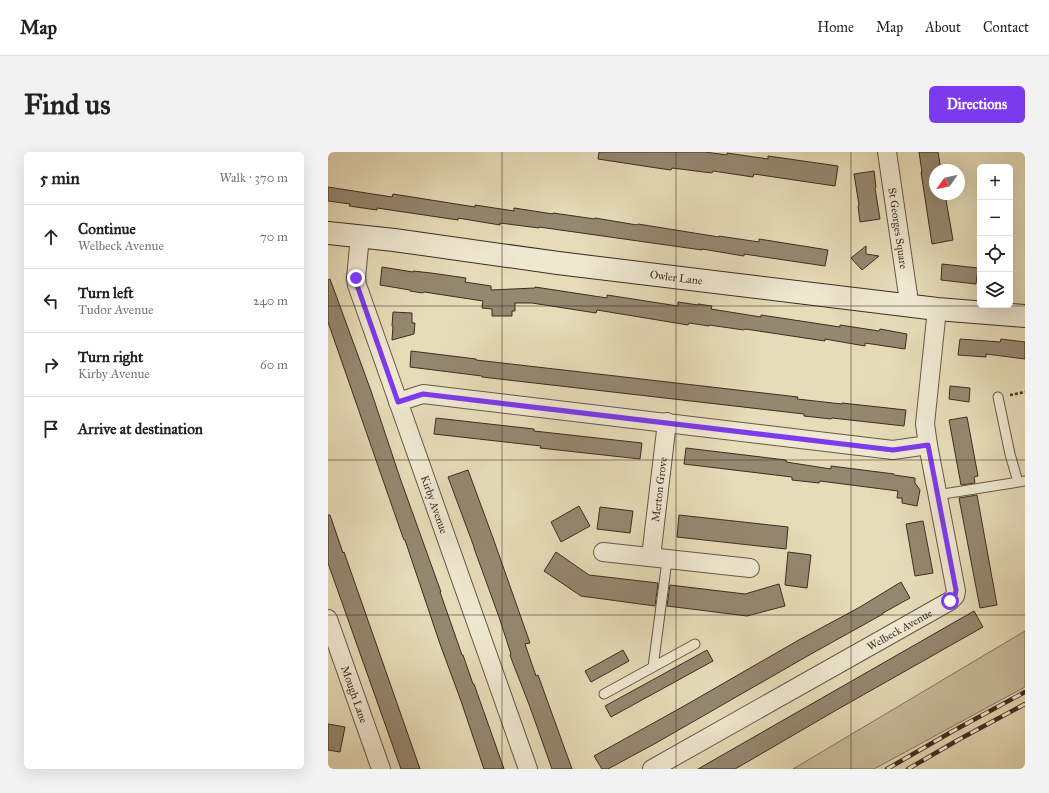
<!DOCTYPE html>
<meta charset="utf-8">
<style>
:root{--surface:#fff;--page:#f2f2f2;--text:#222;--muted:#767676;--line:#e0e0e0;--accent:#7c3aed}
body{margin:0;font-family:"IM FELL Great Primer",serif;background:var(--page);color:var(--text)}
.controls{position:absolute;right:12px;top:12px;display:grid;overflow:hidden;border-radius:6px;box-shadow:0 4px 16px #0002}
.controls button{width:36px;height:36px;display:grid;place-items:center;padding:0;border:0;border-bottom:1px solid var(--line);background:var(--surface);color:var(--text);font:20px sans-serif}
.compass{position:absolute;left:601px;top:12px;width:36px;height:36px;border-radius:50%;background:var(--surface);box-shadow:0 4px 16px #0002;rotate:236deg}
.stop{position:absolute;width:12px;height:12px;margin:-9px;border:3px solid #7c3aed;border-radius:50%;background:#fff}
.stop.end{background:#7c3aed;border-color:#fff;box-shadow:0 1px 4px #0008}
.list{margin:0;padding:0;list-style:none}
h2{display:flex;justify-content:space-between;align-items:center;height:52px;margin:0;padding:0 16px;font-size:17px}
h2 small{font-size:13px;font-weight:400;color:var(--muted)}
.list li{display:grid;grid-template-columns:26px 1fr auto;gap:12px;align-items:center;box-sizing:border-box;height:64px;padding:0 16px;border-top:1px solid var(--line)}
.list b{display:block;font-size:15px;white-space:nowrap}
.list p{margin:0;font-size:13px;white-space:nowrap;color:var(--muted)}
.list em{font-size:13px;font-style:normal;color:var(--muted)}
.icon{flex:none;width:22px;height:22px;fill:none;stroke:currentColor;stroke-width:2;stroke-linecap:round;stroke-linejoin:round}
.map{position:relative;flex:none;width:697px;height:617px;overflow:hidden;border-radius:6px}
header{display:flex;align-items:center;gap:24px;box-sizing:border-box;height:56px;padding:0 20px;background:var(--surface);border-bottom:1px solid var(--line)}
header strong{font-size:19px}
nav{display:flex;gap:22px;margin-inline-start:auto;font-size:14px}
.intro{display:flex;align-items:center;justify-content:space-between;box-sizing:border-box;height:96px;padding:0 24px}
h1{margin:0;font-size:28px}
.button{padding:10px 18px;border-radius:6px;background:var(--accent);color:#fff;font-size:14px;font-weight:700}
main{display:flex;gap:24px;padding:0 24px}
aside{flex:1;background:var(--surface);border-radius:6px;box-shadow:0 4px 16px #0002}
.map>svg:first-child{display:block}
.green{fill:#c9be9e;stroke:#837560}
.building{fill:#958870;stroke:#3d2c21}
.lines{fill:none;stroke-linecap:round;stroke-linejoin:round}
.lane-casing{stroke:#675847;stroke-width:11}
.street-casing{stroke:#675847;stroke-width:20}
.secondary-casing{stroke:#3d2c21;stroke-width:24}
.path{stroke:#3d2c21;stroke-width:2.5;stroke-dasharray:3 2;stroke-linecap:butt}
.lane{stroke:#efe8d1;stroke-width:9}
.street{stroke:#efe8d1;stroke-width:18}
.secondary{stroke:#efe8d1;stroke-width:22}
.rail-casing{stroke:#3d2c21;stroke-width:4.5}
.rail{stroke:#efe8d1;stroke-width:3;stroke-dasharray:9;stroke-linecap:butt}
.route{stroke:#7c3aed;stroke-width:5}
.grid{fill:none;stroke:#3d2c21;stroke-width:1;stroke-opacity:0.55}
.labels{text-anchor:middle;stroke-width:4;stroke-linejoin:round;paint-order:stroke}
.street-label{font-size:11px;fill:#3d2c21;stroke:#efe8d1}
</style>
<header>
<strong>Map</strong>
<nav><a>Home</a><a>Map</a><a>About</a><a>Contact</a></nav>
</header>
<div class="intro"><h1>Find us</h1><a class="button">Directions</a></div>
<main>
<aside>
<h2>5 min<small>Walk · 370 m</small></h2>
<ul class="list">
<li><svg class="icon" aria-label="ahead" viewBox="0 0 24 24"><path d="M12 20V5M6 11l6-6 6 6"/></svg><div><b>Continue</b><p>Welbeck Avenue</p></div><em>70 m</em></li>
<li><svg class="icon" aria-label="left" viewBox="0 0 24 24"><path d="M17 20v-9H6M10 6l-5 5 5 5"/></svg><div><b>Turn left</b><p>Tudor Avenue</p></div><em>240 m</em></li>
<li><svg class="icon" aria-label="right" viewBox="0 0 24 24"><path d="M7 20v-9h11M14 6l5 5-5 5"/></svg><div><b>Turn right</b><p>Kirby Avenue</p></div><em>60 m</em></li>
<li><svg class="icon" aria-label="arrive" viewBox="0 0 24 24"><path d="M6 21V4h12l-3 4 3 4H6"/></svg><div><b>Arrive at destination</b></div></li>
</ul>
</aside>
<div class="map">
<svg width="697" height="617" viewBox="0 0 697 617">
<rect width="100%" height="100%" fill="#e6dcb8"/>
<filter id="stains"><feTurbulence type="fractalNoise" baseFrequency=".005" numOctaves="4"/><feColorMatrix values="0 0 0 0 .2 0 0 0 0 .09 0 0 0 0 .02 0 0 0 .5 -.17"/></filter>
<radialGradient id="worn" r=".72"><stop offset=".6" stop-color="#630" stop-opacity="0"/><stop offset="1" stop-color="#630" stop-opacity=".3"/></radialGradient>
<path class="green" d="M697 479V535L546 617H465Z"/>
<path class="building" d="M271 0H377L399 3V1L440 7V4L510 14 507 34 426 22 425 25 385 19 384 21 344 16 343 18 329 16 270 7Z
M591 0H610L613 18H607V42H617L625 88 604 92 593 20H594Z
M546 19 548 35 547 36 552 67 532 70 530 54 531 53 526 22Z
M0 35 64 45 65 42 147 55V53L186 59V56L225 62V61L267 67V66L309 73 310 72 391 85V84L431 90V87L500 98 497 114 416 102V104L374 97V98L211 75V76L172 71V73L130 66V68L49 56V58L21 54 22 52 0 49Z
M538 94V102L551 104 534 118 523 106Z
M614 112 650 116 648 132 613 128Z
M54 115 85 120V119L103 121 138 126 137 130 163 134V138L207 136V135L279 146V143L350 154V150L370 153V152L384 154 383 157 433 165V163L512 175V173L551 179 552 177 579 182 577 197 537 191V194L497 187V189L417 177 416 178 381 173V174L361 171 360 173 269 158 268 161 204 151H187V159H184V164H164V157L154 156 155 149 96 140 95 141 82 139V138L52 133Z
M2 127 43 239 72 326 113 440H112L134 503H135L145 532H146L176 617H156L133 549 112 492 77 388H76L72 377 0 170V128Z
M65 160 84 161V171H87L86 182 64 188 65 174H64Z
M632 187 672 190 673 187 697 190V207L658 202V205L630 203Z
M83 199 148 207V208L470 245 469 247 514 252V251L578 258 576 274 504 266 503 267 476 264V262L154 225V224L82 215Z
M622 234 642 236 641 250 621 247Z
M639 265 650 324 646 325 647 331 633 333 621 268Z
M108 266 179 274 206 277V279L314 291 312 307 212 296 213 294 106 282Z
M358 296 458 308V310L503 317V314L566 322V323L587 326V331L592 338 589 354 574 351V346H569L570 339 492 329 491 331 464 328V325L356 312Z
M140 318 165 386 202 491 197 492 208 524 210 523 244 617H224L202 555 186 514 182 503 183 502 171 465 146 396V395L120 325Z
M649 343 669 453 652 456 631 346Z
M251 354 262 374 233 390 223 370Z
M272 355 305 359 302 381 269 377Z
M0 363H2L15 401 16 400 92 617H73L0 411Z
M351 363 460 375 458 397 349 385Z
M595 369 605 421 587 424 578 372Z
M228 400 261 423 330 431 327 454 253 444 216 419Z
M460 400 483 403 479 436 457 433Z
M573 430 582 446 555 461V462L483 502 328 591 280 617H274L266 604 356 554 469 489 532 455Z
M451 432 457 454 419 464 339 454 342 433 417 442Z
M646 459 655 475 505 560 421 609 407 617H370Z
M295 498 301 509 263 530 257 519Z
M379 498 385 509 283 565 277 554Z
M0 572 17 575 12 600 0 598Z"/>
<g class="lines">
<g class="lane-casing">
<path id="lane" d="M670 245 682 302 690 330
M609 343 697 329
M325 515 338 416V407
M276 542 367 492"/>
</g>
<g class="street-casing">
<g id="street">
<path id="s1" d="M559 0 580 143 579 152"/>
<path id="s2" d="M32 84 28 126 29 133 200 617"/>
<path d="M70 250 95 242 565 298 600 293"/>
<path d="M275 400 422 416"/>
<path id="s3" d="M323 405 339 270"/>
<path id="s4" d="M0 467 53 617"/>
<path id="s5" d="M324 617 622 449 627 444 628 439 600 293 597 272 609 157"/>
</g>
</g>
<g class="secondary-casing">
<g id="secondary">
<path id="s6" d="M0 81 66 88 230 111 609 157 697 164"/>
</g>
</g>
<path class="path" d="M682 243 697 240"/>
<use href="#lane" class="lane"/>
<use href="#street" class="street"/>
<use href="#secondary" class="secondary"/>
<g class="rail-casing">
<path id="rail" d="M559 617 625 579 697 540
M580 617 630 588 697 552"/>
</g>
<use href="#rail" class="rail"/>
</g>
<g class="lines">
<path class="route" d="M28 126 29 133 70 250 95 242 565 298 600 293 628 438 627 444 622 449"/>
</g>
<path class="grid" d="M174 0V617M348 0V617M523 0V617M0 154H697M0 308H697M0 463H697"/>
<g class="labels">
<g class="street-label">
<text dy="4" stroke="none"><textPath href="#s1" startOffset="77">St Georges Square</textPath></text>
<text dy="4" stroke="none"><textPath href="#s6" startOffset="351">Owler Lane</textPath></text>
<text dy="4" stroke="none"><textPath href="#s3" startOffset="68">Merton Grove</textPath></text>
<text dy="4" stroke="none"><textPath href="#s2" startOffset="282">Kirby Avenue</textPath></text>
<text dy="4" stroke="none"><textPath href="#s5" startOffset="284">Welbeck Avenue</textPath></text>
<text dy="4" stroke="none"><textPath href="#s4" startOffset="80">Mough Lane</textPath></text>
</g>
</g>
<rect width="100%" height="100%" filter="url(#stains)"/>
<rect width="100%" height="100%" fill="url(#worn)"/>
</svg>
<div class="controls">
<button>+</button>
<button>−</button>
<button><svg class="icon" aria-label="locate" viewBox="0 0 24 24"><circle cx="12" cy="12" r="6"/><path d="M12 2v4M12 18v4M2 12h4M18 12h4"/></svg></button>
<button><svg class="icon" aria-label="layers" viewBox="0 0 24 24"><path d="M12 4l9 5-9 5-9-5zM3 14l9 5 9-5"/></svg></button>
</div>
<svg class="compass" viewBox="-18 -18 36 36"><path d="M0-13l5 13h-10z" fill="#e53935"/><path d="M0 13l5-13h-10z" fill="#767676"/></svg>
<div class="stop" style="left:622px;top:449px"></div>
<div class="stop end" style="left:28px;top:126px"></div>
</div>
</main>
